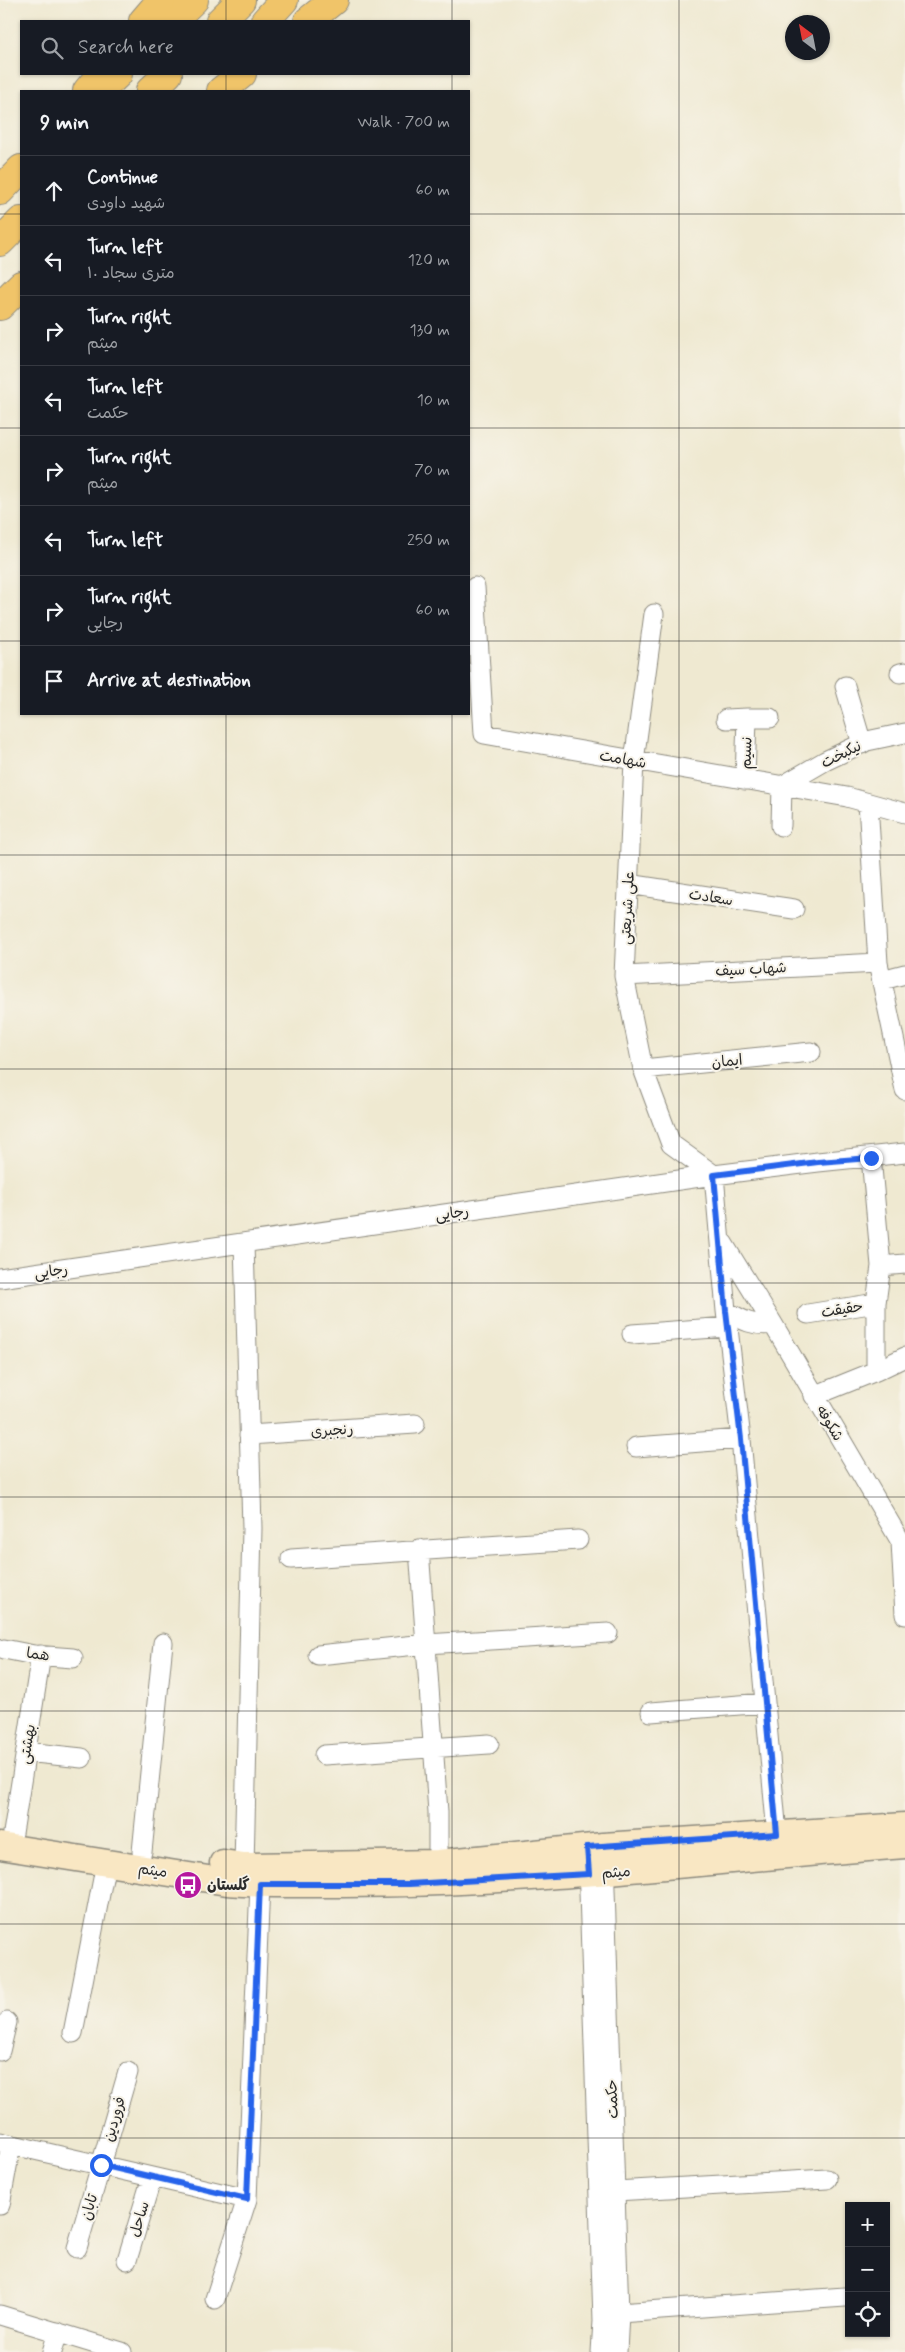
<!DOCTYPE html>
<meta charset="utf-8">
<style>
:root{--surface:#171b24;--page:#242831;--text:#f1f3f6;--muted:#9ea1a6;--line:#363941}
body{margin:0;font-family:Mynerve,"Playpen Sans Arabic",sans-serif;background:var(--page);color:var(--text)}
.controls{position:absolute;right:15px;bottom:15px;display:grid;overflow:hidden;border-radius:0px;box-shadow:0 1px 4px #0004}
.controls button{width:45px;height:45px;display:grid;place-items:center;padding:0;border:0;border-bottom:1px solid var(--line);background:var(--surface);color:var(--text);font:25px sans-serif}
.compass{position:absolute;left:785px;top:15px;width:45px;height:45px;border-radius:50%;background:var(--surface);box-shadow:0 1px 4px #0004;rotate:328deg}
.stop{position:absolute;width:15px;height:15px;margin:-11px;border:4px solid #2563eb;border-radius:50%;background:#fff}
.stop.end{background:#2563eb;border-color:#fff;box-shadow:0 1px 5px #0008}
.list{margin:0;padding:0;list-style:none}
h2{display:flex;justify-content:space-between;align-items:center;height:65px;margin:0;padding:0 20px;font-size:21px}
h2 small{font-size:16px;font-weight:400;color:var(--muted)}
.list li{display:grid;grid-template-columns:32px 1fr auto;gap:15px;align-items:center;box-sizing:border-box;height:70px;padding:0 20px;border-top:1px solid var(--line)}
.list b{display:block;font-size:19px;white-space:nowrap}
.list p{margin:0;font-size:16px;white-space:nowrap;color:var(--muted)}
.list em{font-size:16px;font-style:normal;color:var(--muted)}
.icon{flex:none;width:28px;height:28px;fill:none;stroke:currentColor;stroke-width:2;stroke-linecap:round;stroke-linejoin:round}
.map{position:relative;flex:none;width:905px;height:2352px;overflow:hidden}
.search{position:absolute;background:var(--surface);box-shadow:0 1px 4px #0004;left:20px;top:20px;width:450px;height:55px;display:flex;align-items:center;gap:12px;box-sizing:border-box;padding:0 18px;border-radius:0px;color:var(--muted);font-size:19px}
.panel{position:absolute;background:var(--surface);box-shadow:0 1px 4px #0004;left:20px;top:90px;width:450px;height:625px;border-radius:0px}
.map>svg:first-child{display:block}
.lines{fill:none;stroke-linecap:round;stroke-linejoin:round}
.minor-casing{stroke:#8d8a7e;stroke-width:21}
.secondary-casing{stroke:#8d8a7e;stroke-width:29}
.primary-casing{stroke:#8d8a7e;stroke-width:30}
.trunk-casing{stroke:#8d8a7e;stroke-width:30}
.minor{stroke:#fff;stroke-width:19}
.secondary{stroke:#f9e7c3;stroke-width:26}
.primary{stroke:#f0c469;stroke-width:28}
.trunk{stroke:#f0c469;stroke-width:28}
.route{stroke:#2563eb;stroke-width:6}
.grid{fill:none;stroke:#2b2b2b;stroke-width:1;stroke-opacity:0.55}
.labels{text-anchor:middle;stroke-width:4;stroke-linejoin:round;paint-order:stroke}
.street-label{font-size:15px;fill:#2b2b2b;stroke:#f7f3e8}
.poi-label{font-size:15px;font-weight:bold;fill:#2b2b2b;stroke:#f7f3e8;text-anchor:start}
</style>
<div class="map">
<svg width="905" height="2352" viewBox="0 0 905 2352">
<rect width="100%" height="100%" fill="#f7f3e8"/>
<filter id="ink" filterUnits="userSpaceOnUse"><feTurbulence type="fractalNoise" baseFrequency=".02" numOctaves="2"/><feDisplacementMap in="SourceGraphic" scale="10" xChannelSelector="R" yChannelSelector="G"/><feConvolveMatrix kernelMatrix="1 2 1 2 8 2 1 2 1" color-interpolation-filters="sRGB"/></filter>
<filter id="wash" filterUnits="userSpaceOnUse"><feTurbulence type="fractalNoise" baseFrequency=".0096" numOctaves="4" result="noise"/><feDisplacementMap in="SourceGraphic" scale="20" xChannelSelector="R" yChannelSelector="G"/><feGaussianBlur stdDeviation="1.12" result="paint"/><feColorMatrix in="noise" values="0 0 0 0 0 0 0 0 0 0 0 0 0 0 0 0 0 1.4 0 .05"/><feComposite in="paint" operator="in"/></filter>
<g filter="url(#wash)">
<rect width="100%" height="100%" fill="#efe9d1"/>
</g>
<g filter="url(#ink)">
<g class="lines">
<g class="minor-casing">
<path id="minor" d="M475 587 484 734 847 797 905 813
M654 614 634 761 624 976 643 1069 671 1144 714 1175
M900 673 905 672
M845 686 862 744
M747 718H770
M726 719 747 718 745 780
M868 803 878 963 905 1090
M781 826 782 786 825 761 867 741 905 733
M628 884 794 909
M624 976 878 963
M882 980 905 974
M643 1069 811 1052
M871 1157 881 1266 876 1303V1371L905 1357
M714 1175 726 1311 741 1439 777 1834
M244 1243 252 1528 244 1866
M723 1243 773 1324 901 1542 905 1615
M881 1266 905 1264
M0 1278 714 1175 818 1162 905 1153
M726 1311C742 1320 754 1327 773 1324
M808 1314 876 1303
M632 1334 728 1327
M814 1396 876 1371
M249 1435 415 1424
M636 1447 741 1439
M419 1549 438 1812V1863
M291 1559 578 1540
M4 1649 34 1655 73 1658
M318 1655 426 1644 608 1633
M651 1712 765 1703
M26 1752 82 1758
M324 1755 489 1744
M13 1833 41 1655
M142 1852 163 1643
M604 1859 619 2313 617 2352
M588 1861 603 2321 601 2352
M73 2033 106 1863
M0 2051 7 2022
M0 2142 247 2199
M615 2191 827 2179
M0 2205 11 2145
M77 2248 128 2072
M127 2260 152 2177
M215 2299 247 2199 260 1884
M619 2313 845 2297
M0 2315 122 2352
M52 2352 58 2332"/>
</g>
<g class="secondary-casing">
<path id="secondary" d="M0 1846 227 1882C266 1885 305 1884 344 1884 532 1884 718 1859 905 1845
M223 1863 244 1866 438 1863 603 1846 905 1826"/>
</g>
<g class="primary-casing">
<path id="primary" d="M172 21 194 0
M100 91 118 74
M0 191 21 169"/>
</g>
<g class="trunk-casing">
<path id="trunk" d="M143 21 161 0
M220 21 241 0
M265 21 284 0
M308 21 334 0
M87 91 101 74
M150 91 168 74
M221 91 242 74
M0 242 21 221
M0 306 21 285"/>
</g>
<use href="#minor" class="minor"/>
<use href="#secondary" class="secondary"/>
<use href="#primary" class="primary"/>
<use href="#trunk" class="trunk"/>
</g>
</g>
<g class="lines" filter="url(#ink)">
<path class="route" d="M101 2165 247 2199 260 1884H409L589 1874 587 1847 777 1834 741 1439 726 1311 714 1175 818 1162 871 1158"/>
</g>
<path class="grid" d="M226 0V21M452 0V21M679 0V2352M226 74V91M452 74V91M0 214H21M469 214H905M0 428H21M469 428H905M0 641H21M469 641H905M226 714V2352M452 714V2352M0 855H905M0 1069H905M0 1283H905M0 1497H905M0 1711H905M0 1924H905M0 2138H905"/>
<defs>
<g id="bus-disc" transform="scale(1.4375)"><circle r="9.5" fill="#b5179e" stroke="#f7f3e8"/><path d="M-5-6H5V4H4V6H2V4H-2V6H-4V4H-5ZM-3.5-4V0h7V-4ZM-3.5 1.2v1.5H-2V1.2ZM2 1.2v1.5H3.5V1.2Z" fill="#fff"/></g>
</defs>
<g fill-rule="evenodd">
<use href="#bus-disc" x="188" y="1885"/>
</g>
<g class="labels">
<g class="street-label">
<text transform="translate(746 753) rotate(-88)" y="5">نسیم</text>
<text transform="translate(841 754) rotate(-26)" y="5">نیکبخت</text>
<text transform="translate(623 759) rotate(10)" y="5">شهامت</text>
<text transform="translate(711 897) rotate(9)" y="5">سعادت</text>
<text transform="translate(627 908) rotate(-87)" y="5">علی شریعتی</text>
<text transform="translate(751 969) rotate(-3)" y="5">شهاب سیف</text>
<text transform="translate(727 1061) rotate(-6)" y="5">ایمان</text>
<text transform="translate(452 1213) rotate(-8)" y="5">رجایی</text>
<text transform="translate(51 1271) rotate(-8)" y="5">رجایی</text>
<text transform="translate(842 1309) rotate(-9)" y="5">حقیقت</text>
<text transform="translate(830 1423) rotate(59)" y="5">شکوفه</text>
<text transform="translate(332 1430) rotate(-4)" y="5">رنجبری</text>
<text transform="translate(38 1654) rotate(7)" y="5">هما</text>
<text transform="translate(27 1744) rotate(-81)" y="5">بهشتی</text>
<text transform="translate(153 1870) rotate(9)" y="5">میثم</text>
<text transform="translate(616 1872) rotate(-5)" y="5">میثم</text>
<text transform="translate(612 2099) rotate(-92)" y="5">حکمت</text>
<text transform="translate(114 2119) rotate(-74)" y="5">فروردین</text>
<text transform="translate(89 2207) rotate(-74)" y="5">تابان</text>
<text transform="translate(139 2219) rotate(-73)" y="5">ساحل</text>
</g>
<g class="poi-label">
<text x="207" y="1890">گلستان</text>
</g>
</g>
</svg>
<div class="controls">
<button>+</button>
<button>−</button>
<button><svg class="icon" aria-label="locate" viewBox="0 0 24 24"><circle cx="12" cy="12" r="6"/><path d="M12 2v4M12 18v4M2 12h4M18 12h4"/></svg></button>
</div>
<svg class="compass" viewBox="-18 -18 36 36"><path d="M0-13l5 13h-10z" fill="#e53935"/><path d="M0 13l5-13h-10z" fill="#9ea1a6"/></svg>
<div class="stop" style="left:101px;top:2165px"></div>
<div class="stop end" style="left:871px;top:1158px"></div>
<div class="search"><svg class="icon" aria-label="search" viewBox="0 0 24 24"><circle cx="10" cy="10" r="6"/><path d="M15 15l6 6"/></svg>Search here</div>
<section class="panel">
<h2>9 min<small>Walk · 700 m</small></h2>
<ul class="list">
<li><svg class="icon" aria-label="ahead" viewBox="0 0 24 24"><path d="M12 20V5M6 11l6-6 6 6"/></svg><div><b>Continue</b><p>شهید داودی</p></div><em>60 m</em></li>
<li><svg class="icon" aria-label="left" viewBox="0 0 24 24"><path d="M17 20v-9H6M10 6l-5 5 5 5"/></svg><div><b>Turn left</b><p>۱۰ متری سجاد</p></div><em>120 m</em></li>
<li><svg class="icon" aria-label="right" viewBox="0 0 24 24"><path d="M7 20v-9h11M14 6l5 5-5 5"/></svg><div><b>Turn right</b><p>میثم</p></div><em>130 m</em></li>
<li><svg class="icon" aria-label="left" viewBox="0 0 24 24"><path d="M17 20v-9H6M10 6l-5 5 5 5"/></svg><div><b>Turn left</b><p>حکمت</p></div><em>10 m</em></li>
<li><svg class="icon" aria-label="right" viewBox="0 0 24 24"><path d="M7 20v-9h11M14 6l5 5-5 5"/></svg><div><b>Turn right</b><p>میثم</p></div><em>70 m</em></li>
<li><svg class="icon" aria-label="left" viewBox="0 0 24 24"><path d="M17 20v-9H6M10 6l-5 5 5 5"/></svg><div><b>Turn left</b></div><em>250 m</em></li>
<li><svg class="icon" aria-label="right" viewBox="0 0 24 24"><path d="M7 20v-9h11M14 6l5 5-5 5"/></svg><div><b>Turn right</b><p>رجایی</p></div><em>60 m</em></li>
<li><svg class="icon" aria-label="arrive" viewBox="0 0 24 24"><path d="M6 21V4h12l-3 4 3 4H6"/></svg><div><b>Arrive at destination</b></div></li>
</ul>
</section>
</div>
